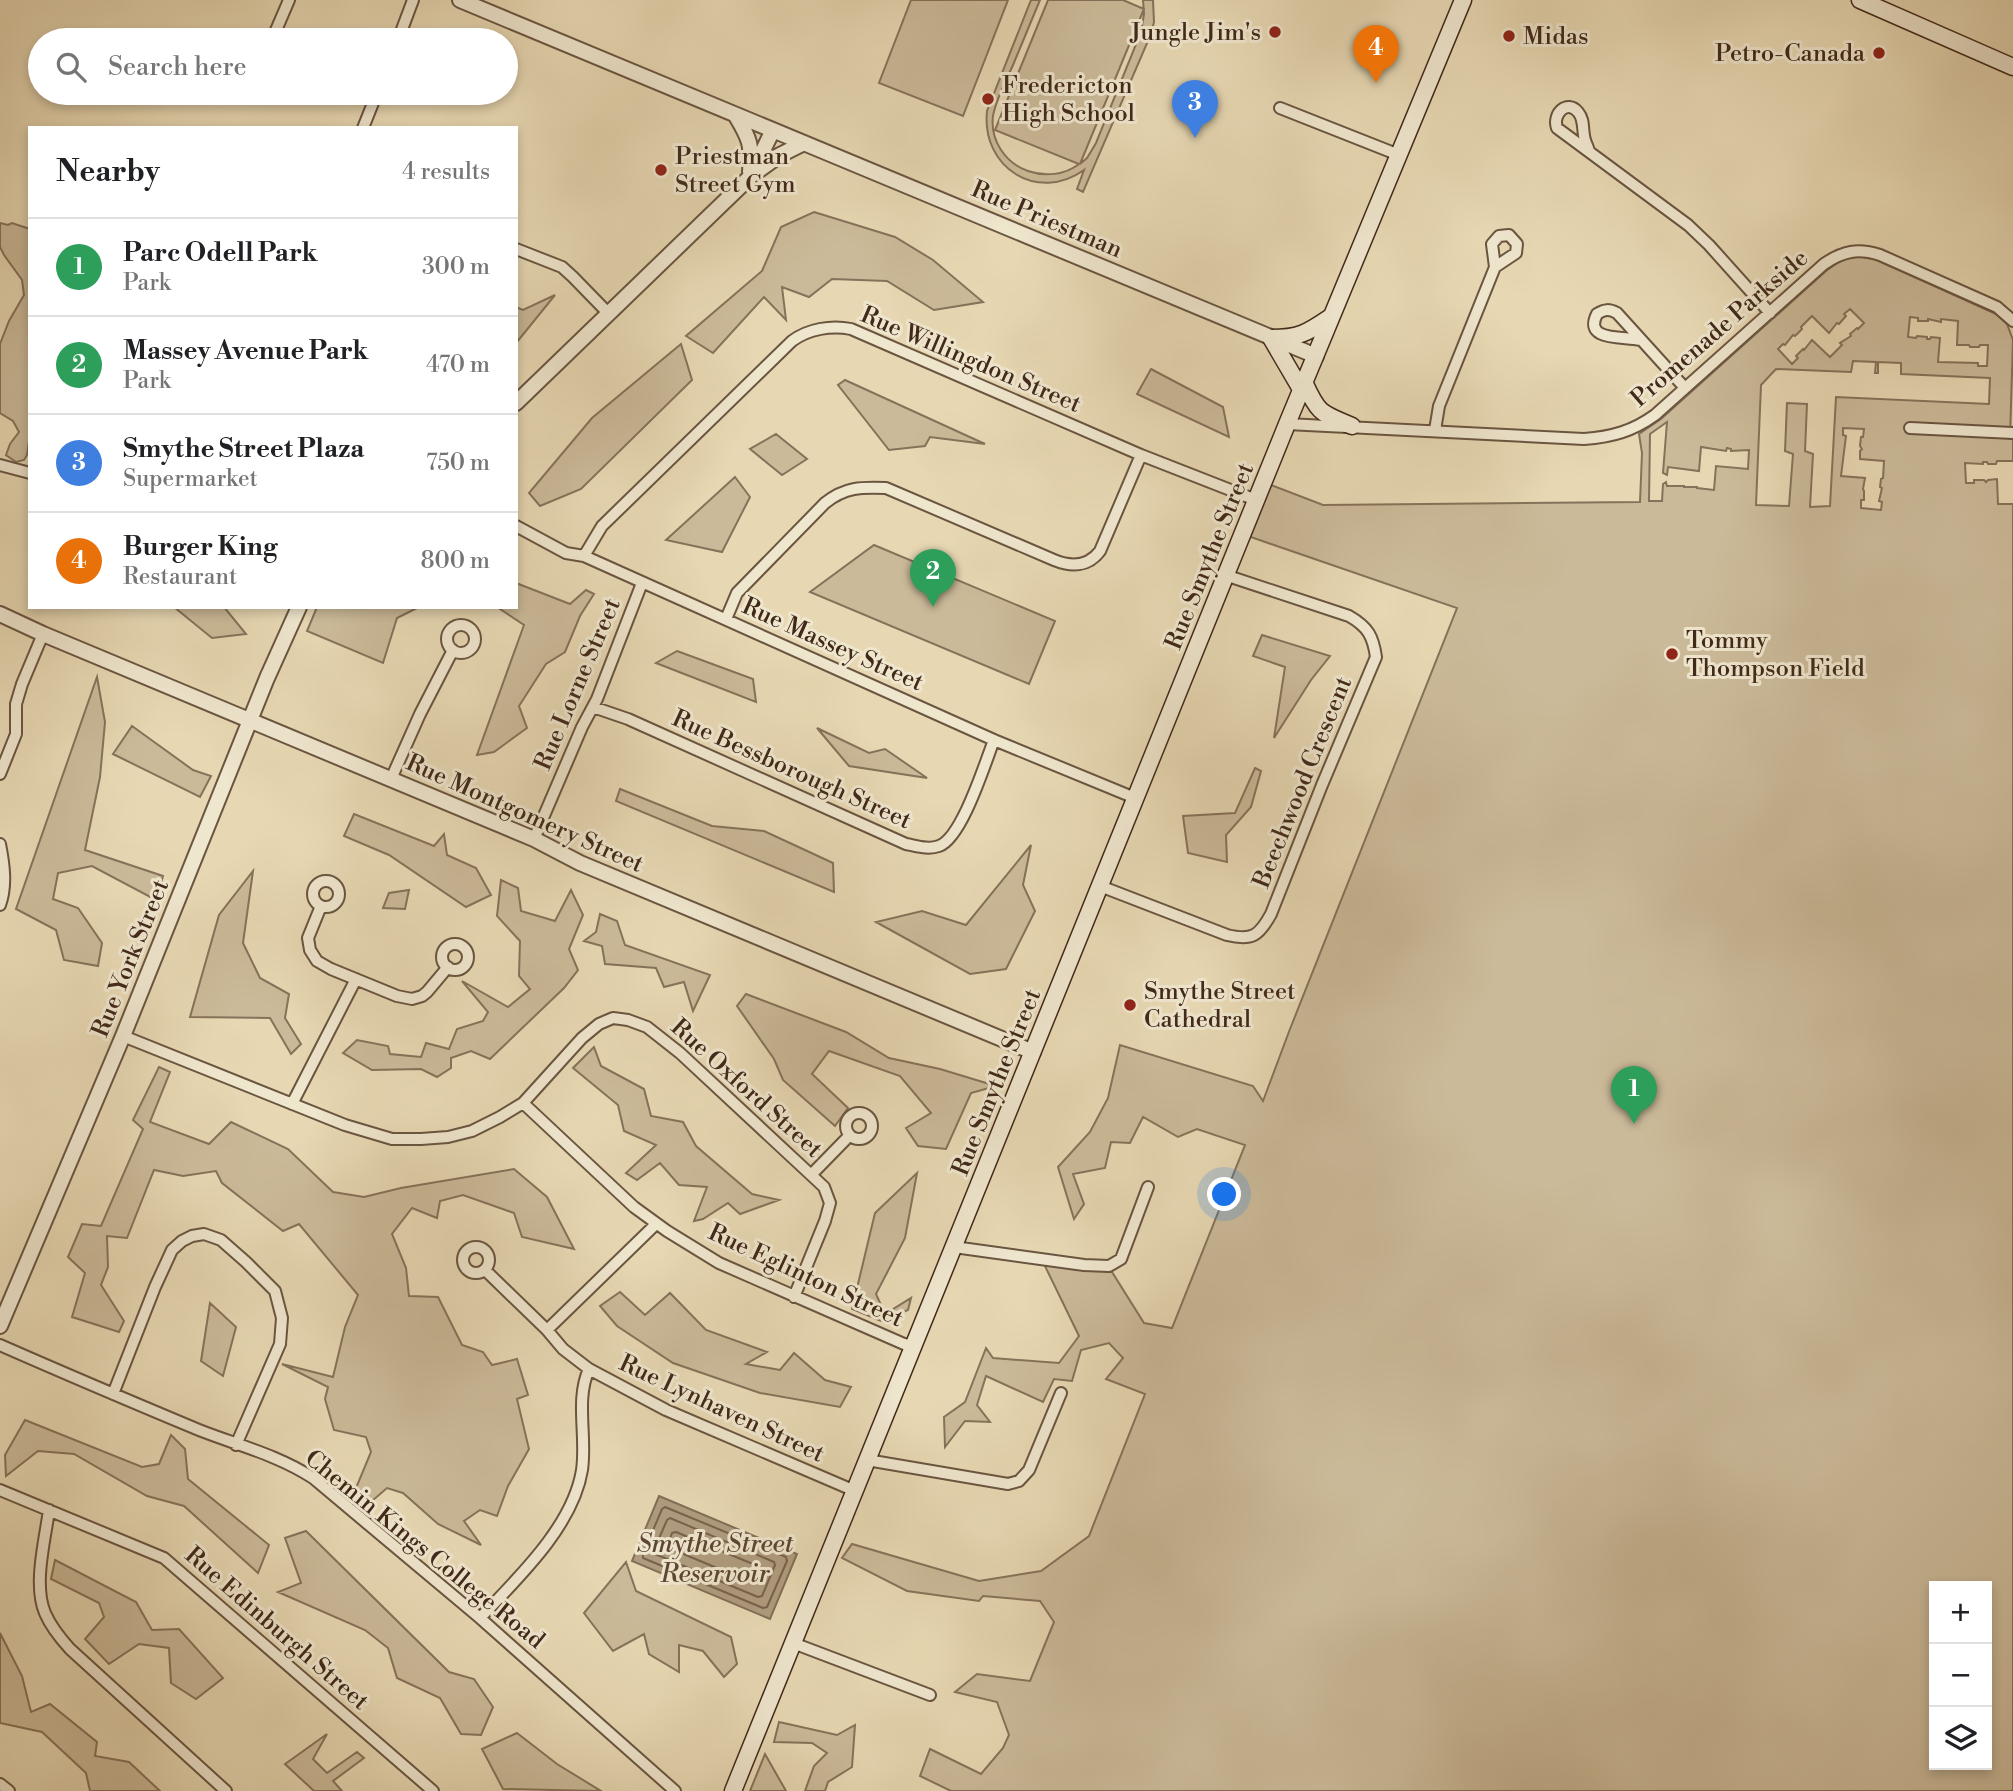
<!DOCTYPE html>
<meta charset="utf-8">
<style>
:root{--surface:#fff;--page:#f2f2f2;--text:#202124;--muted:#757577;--line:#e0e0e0;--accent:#8f2418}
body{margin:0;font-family:"Libre Bodoni",serif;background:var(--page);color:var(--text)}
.controls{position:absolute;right:21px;bottom:21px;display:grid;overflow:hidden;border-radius:0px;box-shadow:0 4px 10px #0003}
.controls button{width:63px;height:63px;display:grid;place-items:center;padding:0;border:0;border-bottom:2px solid var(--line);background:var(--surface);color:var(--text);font:35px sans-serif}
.you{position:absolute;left:1225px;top:1195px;width:24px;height:24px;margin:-18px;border:5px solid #fff;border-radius:50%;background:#1a73e8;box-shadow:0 0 0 10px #1a73e833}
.badge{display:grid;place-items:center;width:46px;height:46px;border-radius:50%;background:var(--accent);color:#fff;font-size:23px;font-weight:700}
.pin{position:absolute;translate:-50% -58px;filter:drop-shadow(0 2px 4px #0008)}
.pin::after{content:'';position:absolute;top:37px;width:24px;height:21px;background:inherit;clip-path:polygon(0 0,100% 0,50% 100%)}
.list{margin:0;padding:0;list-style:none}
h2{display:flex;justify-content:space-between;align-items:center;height:91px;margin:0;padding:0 28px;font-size:30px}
h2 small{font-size:23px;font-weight:400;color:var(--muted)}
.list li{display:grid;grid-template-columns:46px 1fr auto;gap:21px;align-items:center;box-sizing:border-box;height:98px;padding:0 28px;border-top:2px solid var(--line)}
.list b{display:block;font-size:26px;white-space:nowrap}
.list p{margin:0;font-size:23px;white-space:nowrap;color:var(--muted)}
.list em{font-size:23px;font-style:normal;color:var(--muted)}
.icon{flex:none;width:38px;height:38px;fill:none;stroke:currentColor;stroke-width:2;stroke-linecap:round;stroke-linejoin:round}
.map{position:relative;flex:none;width:2013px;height:1791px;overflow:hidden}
.search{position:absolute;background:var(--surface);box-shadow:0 4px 10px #0003;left:28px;top:28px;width:490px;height:77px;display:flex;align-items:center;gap:18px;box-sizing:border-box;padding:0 24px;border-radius:38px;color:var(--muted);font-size:26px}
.panel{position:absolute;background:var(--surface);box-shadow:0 4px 10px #0003;left:28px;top:126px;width:490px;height:483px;border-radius:0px}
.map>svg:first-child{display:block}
.green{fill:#cbba99;stroke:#86725a;stroke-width:2;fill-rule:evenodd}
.water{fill:#af9c7f;stroke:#836e57;stroke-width:2}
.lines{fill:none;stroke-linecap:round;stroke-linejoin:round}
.shore{stroke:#78624c;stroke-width:2}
.minor-casing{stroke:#6a5540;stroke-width:14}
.tertiary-casing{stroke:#6a5540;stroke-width:18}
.secondary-casing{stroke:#41291a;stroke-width:19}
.minor{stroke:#efe6ce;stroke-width:10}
.tertiary{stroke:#efe6ce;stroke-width:14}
.secondary{stroke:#efe6ce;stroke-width:16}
.poi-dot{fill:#8f2418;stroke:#efe6ce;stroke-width:2.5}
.labels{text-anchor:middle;stroke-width:6;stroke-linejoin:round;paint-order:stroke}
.poi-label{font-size:24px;fill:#41291a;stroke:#efe6ce;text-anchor:start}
.street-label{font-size:24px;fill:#41291a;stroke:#efe6ce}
.water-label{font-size:26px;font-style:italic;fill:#5c4633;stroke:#efe6ce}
</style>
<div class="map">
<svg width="2013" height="1791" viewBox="0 0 2013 1791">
<rect width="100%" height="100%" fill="#e7d8b3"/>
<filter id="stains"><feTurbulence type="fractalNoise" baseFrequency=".00286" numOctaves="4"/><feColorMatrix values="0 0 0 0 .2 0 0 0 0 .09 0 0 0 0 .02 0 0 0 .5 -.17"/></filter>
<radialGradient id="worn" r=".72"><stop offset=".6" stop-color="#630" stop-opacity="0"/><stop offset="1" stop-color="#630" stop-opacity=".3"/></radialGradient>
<path class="green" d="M911 0H1008L963 116 879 83Z
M1031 0H1040C1031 22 1022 43 1013 65 1006 81 996 99 993 116 990 140 1005 163 1028 171 1045 177 1065 175 1079 164L995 130 1048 0H1123L1144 9 1080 164 1087 158 1096 143 1141 32 1144 14 1143 0H1153L1154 22 1151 34 1083 192 1077 189 1084 170C1038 203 981 168 987 111Z
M814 212 895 237 933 260 983 302 934 310 887 281 832 279 809 297 782 287 786 320 764 297 713 353 686 336 762 271 781 227Z
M0 223 8 225 12 223 30 229V434L27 455 24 460 16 462 6 455 10 444 19 432 13 421 0 413V344L9 321 24 295 22 280 4 255 0 247Z
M1851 257H1863L1877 260 1996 314 2007 324 2013 340 2010 439H2013V461H1997L1996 464H1988L1987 462H1983V464L1965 463 1966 483H1974V480H1984L1986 482 1988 480 1997 479 1998 504H2013V1791H951L920 1776 930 1749 981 1774 1003 1748 1009 1735 997 1702 955 1692 977 1674 1030 1681 1054 1622 1040 1601 983 1596 979 1601 907 1591 842 1558 852 1544 979 1581 1041 1571 1089 1536 1145 1394 1106 1379 1123 1358 1109 1343 1081 1350 1072 1381 1054 1379 1043 1402 986 1376 977 1405 990 1422 965 1421 945 1447 944 1417 965 1402 986 1348 993 1358 1059 1363 1079 1336 1044 1264 1112 1272 1144 1323 1172 1328 1245 1145 1197 1129 1178 1137 1143 1117 1130 1143 1111 1142 1105 1168 1073 1174 1084 1204 1074 1219 1058 1167 1090 1132 1108 1098 1120 1045 1253 1086 1263 1101 1290 1029 1457 608 1242 534 1263 482 1323 505 1640 502 1642 453 1639 434 1661 419 1826 271 1840 261ZM1850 309 1864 323 1858 329 1857 328 1850 334 1851 336 1840 343 1842 345 1830 357 1812 340 1804 350 1803 349 1796 356 1798 358 1792 364 1778 349 1783 344 1785 345 1793 335 1795 336 1802 329 1801 327 1812 316 1829 333 1837 323 1839 324 1846 316 1844 314ZM1910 317 1918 318V321H1928V319L1941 322V319L1958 321 1957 345H1969L1970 347H1979L1980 345H1988L1987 366H1978V363L1938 362 1940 338 1931 337 1930 339H1927V337L1917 336 1916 338 1908 337ZM1853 361 1876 362 1875 373H1878V362L1901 363V374L1990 378 1989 404 1836 397 1830 506 1810 507 1813 454 1805 451 1807 404 1787 403 1785 451 1793 454 1789 506 1756 505 1761 385 1776 369 1851 372ZM1667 422 1663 473 1667 475 1668 467 1699 471 1701 447 1726 451 1727 448 1731 449V451L1749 450 1748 469 1716 466 1714 490 1697 488V487H1684V486H1667L1666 482 1663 484 1662 501H1649L1650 434ZM1843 428 1864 429 1863 437H1861L1860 446 1862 449 1860 451V459L1884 461 1883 478 1881 479 1880 487 1882 488 1879 501 1882 502 1881 510 1861 508V500H1864V491L1863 489 1865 478 1841 476 1846 436 1843 435ZM1934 1586H1987V1765H1934Z
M555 295 517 342H516V307L523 310Z
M681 344 692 380 581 489 540 506 529 493 592 418Z
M1151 369 1223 407 1229 437 1137 394Z
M845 380 985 444 930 437 925 446 889 450 838 385Z
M776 434 807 459 782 475 750 449Z
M735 477 750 497 722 552 666 540Z
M874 545 1055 621 1029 684 810 592Z
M516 583 570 604 586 590 594 594 580 616 565 652 546 664 519 706 527 728 494 752 477 755 524 625 497 607H516Z
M174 607H224L246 634 212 638Z
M317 607H419L397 618 383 663 307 631Z
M1262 635 1330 656 1311 680 1274 738 1285 667 1253 656Z
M677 651 753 679 756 702 656 663Z
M97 677 105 722 100 777 85 850 163 876 156 900 92 866 58 873 53 899 78 908 102 943 98 966 64 960 56 930 16 909Z
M132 726 193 770 211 776 200 797 113 754Z
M817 728 869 753 885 749 927 778 849 766Z
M1255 768 1261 771 1251 807 1226 835 1227 862 1188 853 1183 816 1235 813Z
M620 789 712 826 764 831 833 863 834 892 616 801Z
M354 814 434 846 444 834 447 855 476 868 491 895 466 907 389 855 344 836Z
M1031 845 1023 885 1035 911 1006 969 970 974 876 922 922 911 966 925Z
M253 871 243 943 260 978 289 994 285 1018 301 1044 291 1054 270 1018 190 1017 219 915Z
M501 880 518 888 521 911 555 921 571 890 583 915 569 949 578 970 564 988 490 1059 471 1051 451 1058V1068L437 1077 421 1069 372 1070 343 1053 357 1040 388 1046 390 1054 421 1057 426 1043 449 1049 457 1029 483 1021 488 1012 462 981 508 1007 530 989 519 976 520 941 497 916Z
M409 890 405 909 383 908 389 893Z
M600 914 617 921 625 945 710 975 693 1011 684 982 664 987 656 968 605 964 602 946 584 941 596 932Z
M746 994 846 1032 889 1058 940 1069 996 1086 971 1093 946 1149 918 1146 906 1128 931 1113 900 1076 829 1051 812 1074 848 1108 835 1126 783 1080 774 1059 737 1006Z
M594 1047 601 1066 644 1089 651 1116 683 1122 696 1146 752 1194 779 1200 740 1214 728 1203 703 1219 694 1221 707 1187 679 1185 660 1163 637 1180 626 1173 656 1145 624 1131 618 1105 573 1068Z
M159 1067 170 1072 150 1122 209 1144 231 1122 288 1149 333 1192 364 1197 401 1188 514 1169 547 1197 574 1249 522 1237 514 1213 463 1195 440 1201 437 1218 412 1208 392 1234 406 1268 409 1296 438 1297 462 1345 483 1352 492 1365 517 1359 528 1395 517 1399 529 1449 508 1486 497 1516 480 1510 464 1521 481 1545 438 1524 403 1493 387 1488 372 1501 356 1488 371 1452 366 1437 334 1430 325 1399 328 1387 282 1364 333 1377 345 1327 358 1295 299 1224 283 1231 222 1183 216 1171 183 1176 154 1170 127 1238 107 1236 108 1267 101 1285 124 1321 119 1332 72 1317 85 1273 68 1257 82 1224 101 1226 143 1129 133 1120Z
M917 1173 905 1238 876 1294 885 1314 911 1298 908 1310 881 1321 852 1309 875 1213Z
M620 1292 645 1315 670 1293 706 1330 767 1352 746 1364 780 1370 794 1353 825 1380 851 1387 840 1407 760 1393 673 1363 617 1326 600 1306Z
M210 1303 236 1327 223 1376 201 1361Z
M25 1420 142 1467 159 1464 171 1435 185 1449 188 1479 269 1545 258 1573 184 1506 147 1496 74 1454 38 1451 6 1476 5 1455Z
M306 1531 449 1672 474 1679 493 1707 481 1735 461 1734 440 1698 397 1678 388 1648 365 1630 278 1592 301 1583 285 1538Z
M55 1560 136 1602 152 1630 179 1629 223 1678 196 1699 171 1683 169 1648 139 1644 109 1664 85 1639 104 1617 99 1603 51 1579Z
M626 1562 636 1591 731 1637 737 1664 724 1677 703 1651 679 1645V1672L649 1654 644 1634 613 1651 584 1613Z
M0 1633 22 1676 31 1712 50 1704 97 1742 95 1756 129 1762 160 1791H90L86 1773 42 1732 0 1723Z
M779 1722 837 1735 855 1725 852 1767 828 1782 825 1791H805L814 1766 827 1753 812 1743 774 1742Z
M517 1733 557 1764 601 1791 503 1789 482 1749Z
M327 1734 313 1759 327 1773 357 1752 364 1758 333 1781 342 1791H314L285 1764Z
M765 1754 786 1791H750Z"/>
<path class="water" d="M659 1496 797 1554 770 1619 632 1561Z"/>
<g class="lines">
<path class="shore" d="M665 1507 786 1557 787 1561 767 1607 763 1608 643 1558V1554L662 1509Z
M670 1518 774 1562 775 1565 762 1596 758 1597 655 1554 654 1550 667 1520Z
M676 1532 760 1567 762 1571 757 1582 753 1583 669 1548 668 1545 672 1533Z"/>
<g class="minor-casing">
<path id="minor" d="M276 40 274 35 289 0
M398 40 413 0
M1280 108 1399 155
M363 128 377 93
M1589 151C1588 147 1586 144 1585 140 1582 131 1585 120 1578 112 1567 99 1552 114 1557 128L1688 225 1709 245 1770 313
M516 249 562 267 573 277 608 313
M1640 340C1624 336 1583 342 1597 314 1605 309 1609 309 1617 313L1685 388
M1287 424 1584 439C1612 437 1633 431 1655 415L1824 264C1843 251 1858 248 1880 255L1997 307 2013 321
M1910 428 2013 433
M1435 430 1439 406 1495 267 1492 244 1499 236 1509 235 1517 244 1516 253 1495 267
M0 465 30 473
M516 526 566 553 584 556 994 740 1135 798
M584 556 602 526 792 341C808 329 831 325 851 329L1141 455 1256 500
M726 619 737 593 825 503C845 487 861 487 886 488L1054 560C1071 567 1088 567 1100 551L1141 455
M447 639a14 14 0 1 1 28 0a14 14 0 1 1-28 0Z
M593 707 628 719 906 844C917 846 928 850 939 846 962 838 985 763 994 740
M0 774 16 734V704L22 684 43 634
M391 779 420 714 453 650
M534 839 582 727 597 699 642 583
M0 844C4 864 7 886 0 905
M313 894a13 13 0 1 1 26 0a13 13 0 1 1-26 0Z
M1100 886 1227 935C1252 941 1259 936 1271 914L1322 785 1376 657C1373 636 1368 627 1349 616L1225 575
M321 906 308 938 310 950 317 961 331 969 397 996 412 999 422 996 427 992 448 967
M442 957a13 13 0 1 1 26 0a13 13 0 1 1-26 0Z
M123 1036 345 1125 392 1139H421L448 1137 472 1131 500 1117 523 1103 582 1038 599 1024 613 1018 628 1020 647 1027 680 1053 824 1187 830 1203 825 1221 794 1297
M523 1103 634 1207 667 1231 719 1263 904 1344 913 1346
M292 1104 356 979
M846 1126a13 13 0 1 1 26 0a13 13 0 1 1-26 0Z
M812 1174 850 1135
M463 1260a13 13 0 1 1 26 0a13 13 0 1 1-26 0Z
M954 1247 1084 1265 1109 1266 1121 1259 1148 1187
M485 1270 547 1330 563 1349 589 1369 666 1410 855 1491
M547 1330 656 1224
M0 1345C66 1374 132 1402 199 1430 237 1445 278 1455 313 1478L480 1618 675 1791
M113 1394 155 1287 172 1250 182 1241 192 1236 204 1234 221 1240 246 1262 275 1291 282 1318 280 1344 236 1445
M867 1460 1008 1484 1019 1481 1029 1470 1061 1393
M0 1490 164 1558 433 1791
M49 1510C45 1540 33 1585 45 1613 51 1627 60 1638 70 1649L226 1791
M480 1618C518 1578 573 1526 582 1470 587 1436 575 1400 589 1369
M793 1643 930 1695
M0 1784 9 1791"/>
</g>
<g class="tertiary-casing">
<path id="tertiary" d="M460 0 1316 356
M736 116C750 139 752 145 750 172
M752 175 780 155 804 143
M516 403 750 177 773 130
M0 614 43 634 534 839 580 863 1033 1052
M0 1326 123 1036 267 678 299 607"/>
</g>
<g class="secondary-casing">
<path id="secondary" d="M1860 0 2013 67
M1305 384C1319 415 1322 413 1352 426
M1302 391 1271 338C1301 338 1308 332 1332 316
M733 1791 1287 424 1463 0"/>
</g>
<use href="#minor" class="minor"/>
<use href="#tertiary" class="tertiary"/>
<use href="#secondary" class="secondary"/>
</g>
<g class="poi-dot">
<circle cx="1275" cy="32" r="7"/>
<circle cx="1509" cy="36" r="7"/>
<circle cx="1879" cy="53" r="7"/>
<circle cx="988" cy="99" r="7"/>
<circle cx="661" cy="170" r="7"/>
<circle cx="1672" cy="654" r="7"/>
<circle cx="1130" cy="1005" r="7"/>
</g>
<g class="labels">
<g class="poi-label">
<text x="1261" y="40" text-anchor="end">Jungle Jim's</text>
<text x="1523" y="44">Midas</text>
<text x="1865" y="61" text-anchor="end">Petro-Canada</text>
<text x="1002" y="93">Fredericton<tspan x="1002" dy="28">High School</tspan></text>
<text x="675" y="164">Priestman<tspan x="675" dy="28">Street Gym</tspan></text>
<text x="1686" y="648">Tommy<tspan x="1686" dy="28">Thompson Field</tspan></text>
<text x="1144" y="999">Smythe Street<tspan x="1144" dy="28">Cathedral</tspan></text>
</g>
<g class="street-label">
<text transform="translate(1047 219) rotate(23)" y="8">Rue Priestman</text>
<text transform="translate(1719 328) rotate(-41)" y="8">Promenade Parkside</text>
<text transform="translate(971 359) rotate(23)" y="8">Rue Willingdon Street</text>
<text transform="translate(1209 556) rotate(-68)" y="8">Rue Smythe Street</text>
<text transform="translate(833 644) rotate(24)" y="8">Rue Massey Street</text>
<text transform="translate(577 684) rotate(-67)" y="8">Rue Lorne Street</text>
<text transform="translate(792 769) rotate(24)" y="8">Rue Bessborough Street</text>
<text transform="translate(1302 782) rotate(-68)" y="8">Beechwood Crescent</text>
<text transform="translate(525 813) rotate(24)" y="8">Rue Montgomery Street</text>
<text transform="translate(130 958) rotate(-68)" y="8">Rue York Street</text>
<text transform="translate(996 1082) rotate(-68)" y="8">Rue Smythe Street</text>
<text transform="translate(747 1088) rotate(42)" y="8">Rue Oxford Street</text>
<text transform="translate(806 1275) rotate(25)" y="8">Rue Eglinton Street</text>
<text transform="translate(722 1408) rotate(25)" y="8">Rue Lynhaven Street</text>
<text transform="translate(425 1549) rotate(39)" y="8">Chemin Kings College Road</text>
<text transform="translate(277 1628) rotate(41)" y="8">Rue Edinburgh Street</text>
</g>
<g class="water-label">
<text x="715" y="1552">Smythe Street<tspan x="715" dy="30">Reservoir</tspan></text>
</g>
</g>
<rect width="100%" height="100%" filter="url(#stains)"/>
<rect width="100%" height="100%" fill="url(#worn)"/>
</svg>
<div class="controls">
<button>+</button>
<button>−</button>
<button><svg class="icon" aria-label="layers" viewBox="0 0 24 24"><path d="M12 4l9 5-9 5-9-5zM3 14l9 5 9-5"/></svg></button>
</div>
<div class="you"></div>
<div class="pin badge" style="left:1634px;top:1124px;background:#2e9e5b">1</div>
<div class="pin badge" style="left:933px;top:607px;background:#2e9e5b">2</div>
<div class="pin badge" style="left:1195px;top:138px;background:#3f7fe0">3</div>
<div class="pin badge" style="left:1376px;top:83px;background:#e8710a">4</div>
<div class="search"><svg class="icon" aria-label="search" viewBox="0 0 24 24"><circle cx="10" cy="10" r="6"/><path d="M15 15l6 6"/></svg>Search here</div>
<section class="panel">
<h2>Nearby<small>4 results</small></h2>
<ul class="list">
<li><span class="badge" style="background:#2e9e5b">1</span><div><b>Parc Odell Park</b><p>Park</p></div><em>300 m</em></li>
<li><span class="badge" style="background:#2e9e5b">2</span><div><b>Massey Avenue Park</b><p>Park</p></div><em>470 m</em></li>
<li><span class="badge" style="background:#3f7fe0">3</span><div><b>Smythe Street Plaza</b><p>Supermarket</p></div><em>750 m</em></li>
<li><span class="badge" style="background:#e8710a">4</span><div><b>Burger King</b><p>Restaurant</p></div><em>800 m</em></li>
</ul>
</section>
</div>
